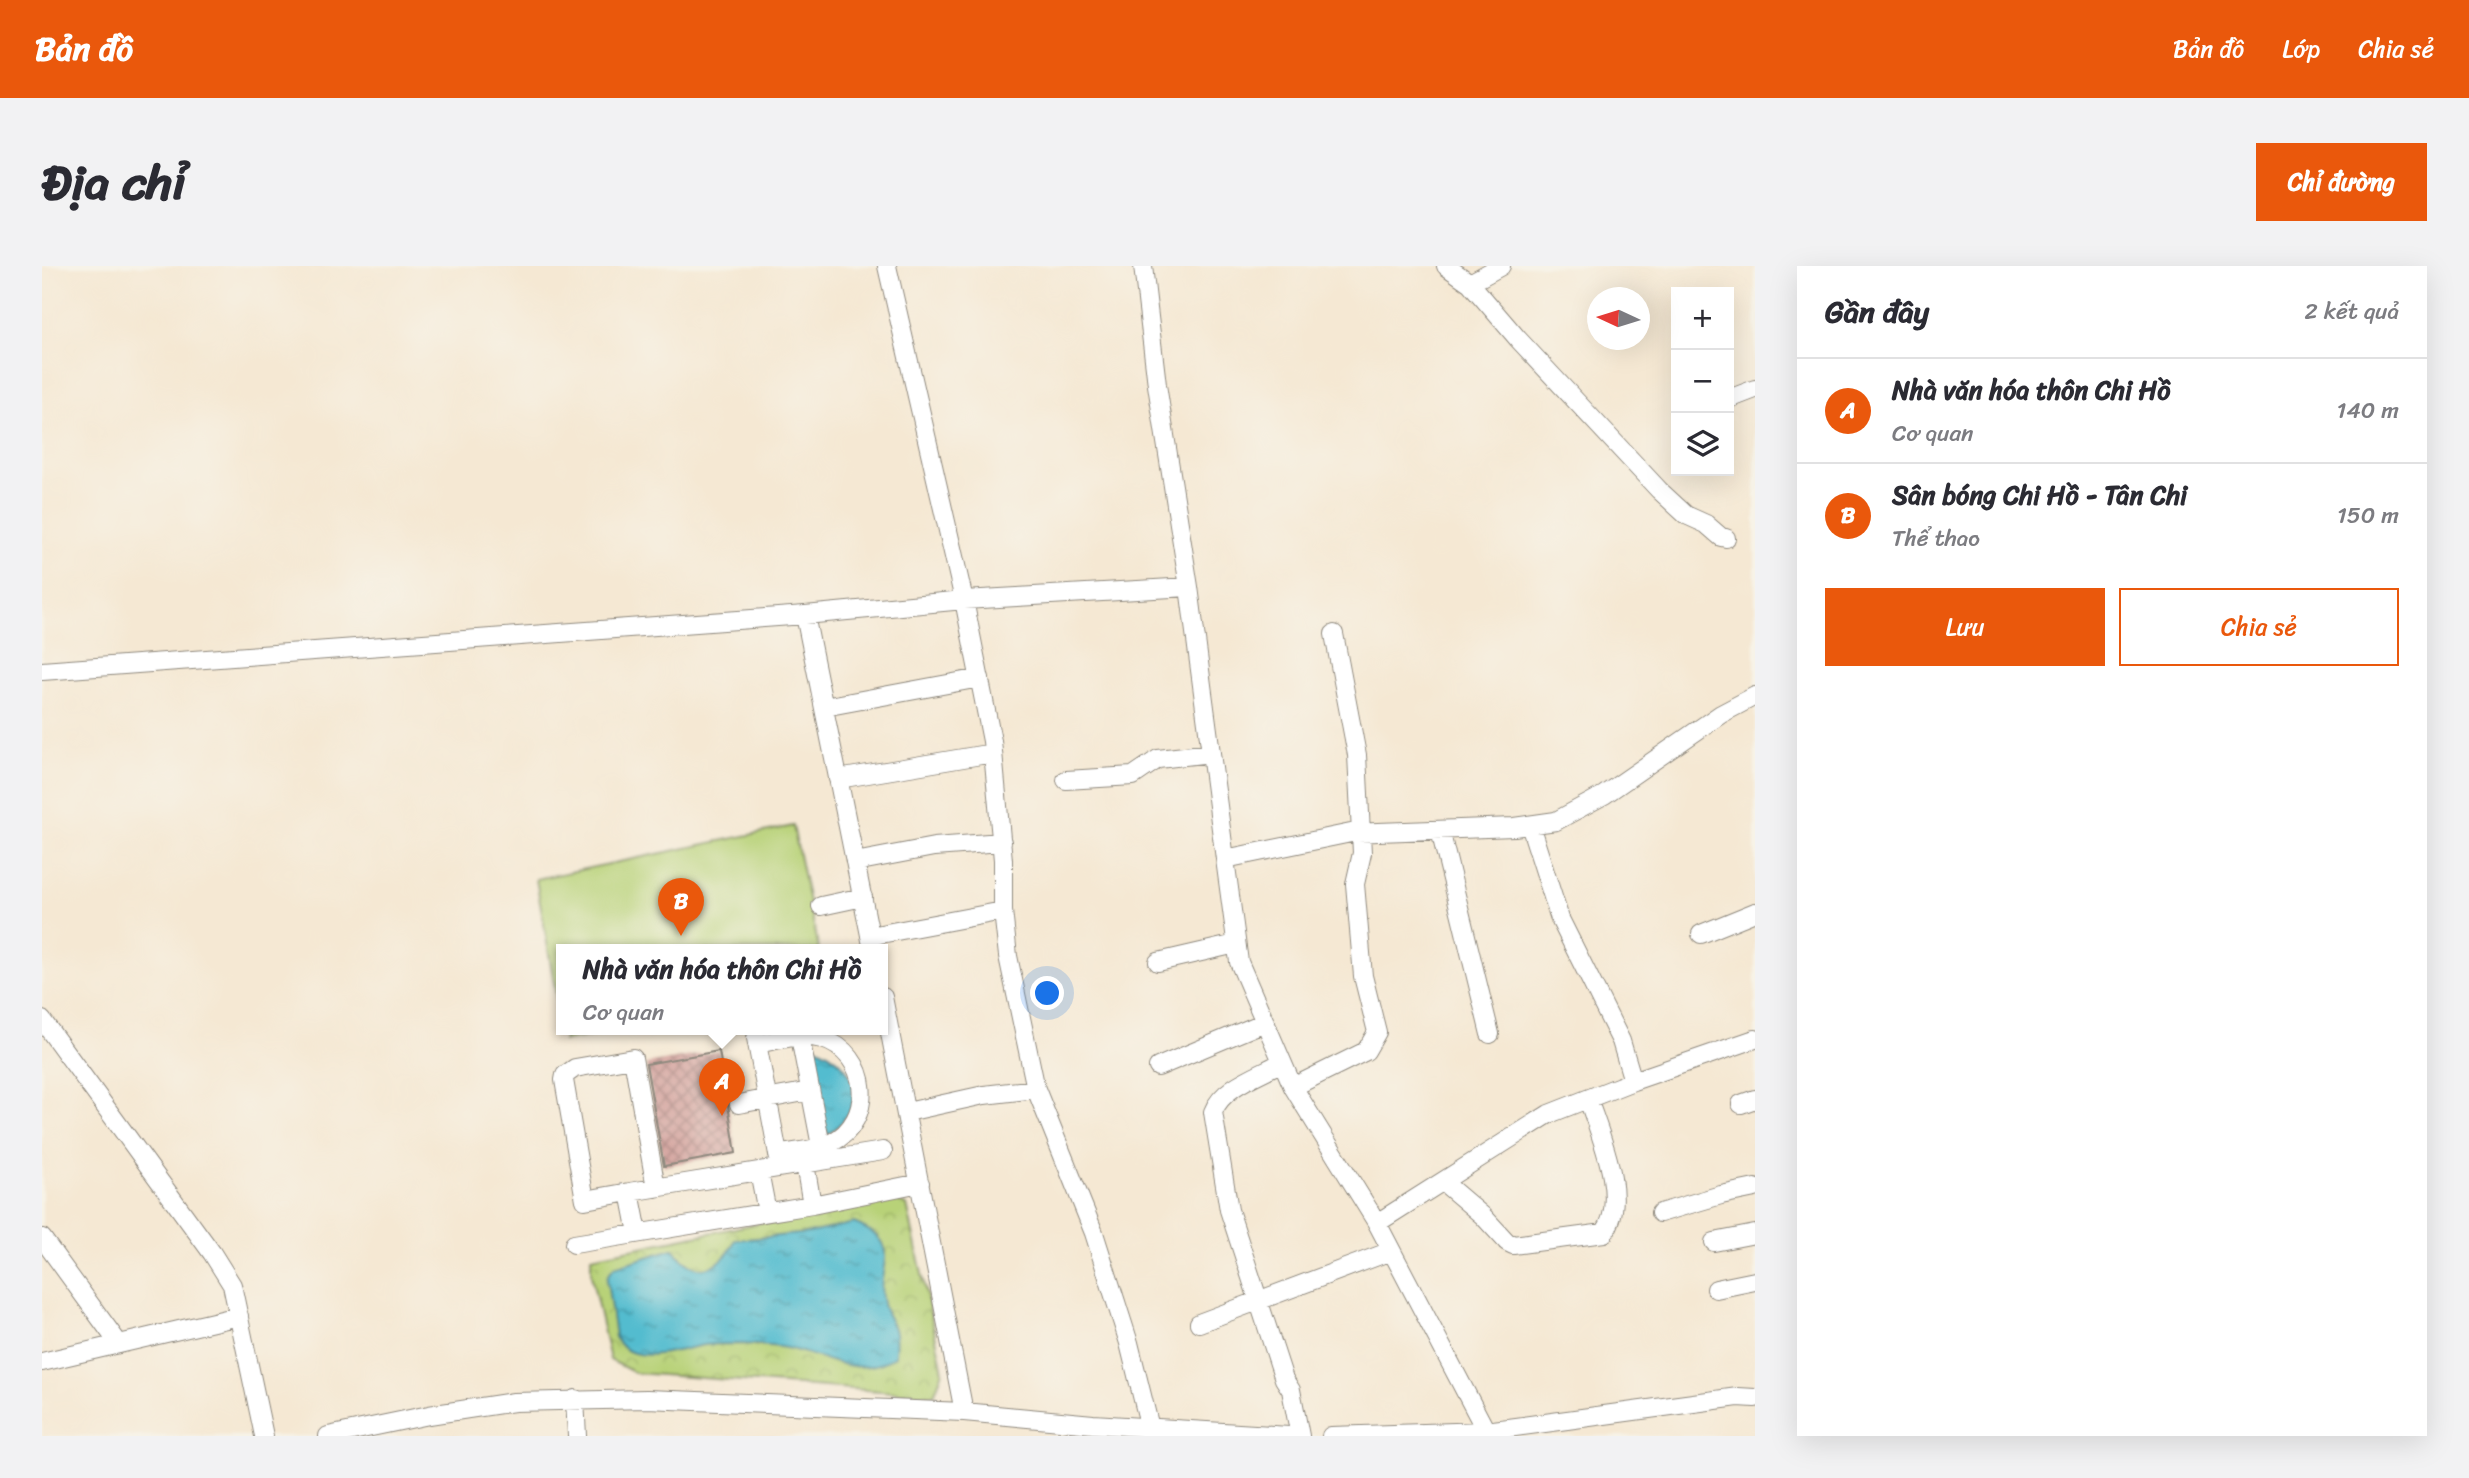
<!DOCTYPE html>
<html lang="vi">
<meta charset="utf-8">
<style>
:root{--surface:#fff;--page:#f2f2f3;--text:#2b2b33;--muted:#7c7c81;--line:#e1e1e2;--accent:#ea580c}
body{margin:0;font-family:Sriracha,sans-serif;background:var(--page);color:var(--text)}
.controls{position:absolute;right:21px;top:21px;display:grid;overflow:hidden;border-radius:0px;box-shadow:0 7px 28px #0002}
.controls button{width:63px;height:63px;display:grid;place-items:center;padding:0;border:0;border-bottom:2px solid var(--line);background:var(--surface);color:var(--text);font:35px sans-serif}
.compass{position:absolute;left:1545px;top:21px;width:63px;height:63px;border-radius:50%;background:var(--surface);box-shadow:0 7px 28px #0002;rotate:274deg}
.you{position:absolute;left:1006px;top:728px;width:24px;height:24px;margin:-18px;border:5px solid #fff;border-radius:50%;background:#1a73e8;box-shadow:0 0 0 10px #1a73e833}
.badge{display:grid;place-items:center;width:46px;height:46px;border-radius:50%;background:var(--accent);color:#fff;font-size:23px;font-weight:700}
.pin{position:absolute;translate:-50% -58px;filter:drop-shadow(0 2px 4px #0008)}
.pin::after{content:'';position:absolute;top:37px;width:24px;height:21px;background:inherit;clip-path:polygon(0 0,100% 0,50% 100%)}
.popup{position:absolute;left:514px;top:678px;width:332px;height:91px;box-sizing:border-box;display:grid;place-content:center;border-radius:0px;background:var(--surface);filter:drop-shadow(0 2px 5px #0005);font-size:23px;white-space:nowrap;color:var(--muted)}
.popup b{font-size:26px;color:var(--text)}
.popup::after{content:'';position:absolute;left:50%;top:100%;margin-left:-14px;border:14px solid transparent;border-top-color:var(--surface)}
.list{margin:0;padding:0;list-style:none}
h2{display:flex;justify-content:space-between;align-items:center;height:91px;margin:0;padding:0 28px;font-size:30px}
h2 small{font-size:23px;font-weight:400;color:var(--muted)}
.list li{display:grid;grid-template-columns:46px 1fr auto;gap:21px;align-items:center;box-sizing:border-box;height:105px;padding:0 28px;border-top:2px solid var(--line)}
.list b{display:block;font-size:26px;white-space:nowrap}
.list p{margin:0;font-size:23px;white-space:nowrap;color:var(--muted)}
.list em{font-size:23px;font-style:normal;color:var(--muted)}
.actions{display:flex;gap:14px;padding:21px 28px}
.actions a{flex:1;padding:16px 0;border:2px solid var(--accent);border-radius:0px;text-align:center;font-size:24px;color:var(--accent)}
.actions .main{background:var(--accent);color:#fff}
.icon{flex:none;width:38px;height:38px;fill:none;stroke:currentColor;stroke-width:2;stroke-linecap:round;stroke-linejoin:round}
.map{position:relative;flex:none;width:1713px;height:1170px;overflow:hidden;border-radius:0px}
header{display:flex;align-items:center;gap:42px;box-sizing:border-box;height:98px;padding:0 35px;background:var(--accent);color:#fff}
header strong{font-size:33px}
nav{display:flex;gap:38px;margin-inline-start:auto;font-size:24px}
.intro{display:flex;align-items:center;justify-content:space-between;box-sizing:border-box;height:168px;padding:0 42px}
h1{margin:0;font-size:49px}
.button{padding:18px 32px;border-radius:0px;background:var(--accent);color:#fff;font-size:24px;font-weight:700}
main{display:flex;gap:42px;padding:0 42px}
aside{flex:1;background:var(--surface);border-radius:0px;box-shadow:0 7px 28px #0002}
.map>svg:first-child{display:block}
.park{fill:url(#park-crowns);stroke:#727e52;stroke-width:2}
.pitch{fill:#b8d278;stroke:#727e52;stroke-width:2}
.water{fill:url(#water-ripples);stroke:#3e747d;stroke-width:2}
.building{fill:url(#building-cross-hatch)}
.lines{fill:none;stroke-linecap:round;stroke-linejoin:round}
.minor-casing{stroke:#908a7f;stroke-width:20}
.minor{stroke:#fff;stroke-width:18}
</style>
<header>
<strong>Bản đồ</strong>
<nav><a>Bản đồ</a><a>Lớp</a><a>Chia sẻ</a></nav>
</header>
<div class="intro"><h1>Địa chỉ</h1><a class="button">Chỉ đường</a></div>
<main>
<div class="map">
<svg width="1713" height="1170" viewBox="0 0 1713 1170">
<defs>
<pattern id="park-crowns" width="20" height="18" patternUnits="userSpaceOnUse" patternTransform="scale(1.75)"><rect width="20" height="18" fill="#b8d278"/><path d="M2 6a3 3 0 1 1 6 0M12 15a3 3 0 1 1 6 0" fill="none" stroke="#9eb468"/></pattern>
<pattern id="water-ripples" width="26" height="14" patternUnits="userSpaceOnUse" patternTransform="scale(1.75)"><rect width="26" height="14" fill="#52bccf"/><path d="M2 4q2-2 4 0t4 0M15 11q2-2 4 0t4 0" fill="none" stroke="#4499a8"/></pattern>
<pattern id="building-cross-hatch" width="8" height="8" patternUnits="userSpaceOnUse" patternTransform="scale(1.75)"><rect width="8" height="8" fill="#d3a19c"/><path d="M0 0l8 8M0 8l8-8" fill="none" stroke="#ab837f"/></pattern>
</defs>
<rect width="100%" height="100%" fill="#f7f3e8"/>
<filter id="ink" filterUnits="userSpaceOnUse"><feTurbulence type="fractalNoise" baseFrequency=".0143" numOctaves="2"/><feDisplacementMap in="SourceGraphic" scale="14" xChannelSelector="R" yChannelSelector="G"/><feConvolveMatrix kernelMatrix="1 2 1 2 8 2 1 2 1" color-interpolation-filters="sRGB"/></filter>
<filter id="wash" filterUnits="userSpaceOnUse"><feTurbulence type="fractalNoise" baseFrequency=".00686" numOctaves="4" result="noise"/><feDisplacementMap in="SourceGraphic" scale="28" xChannelSelector="R" yChannelSelector="G"/><feGaussianBlur stdDeviation="1.57" result="paint"/><feColorMatrix in="noise" values="0 0 0 0 0 0 0 0 0 0 0 0 0 0 0 0 0 1.4 0 .05"/><feComposite in="paint" operator="in"/></filter>
<g filter="url(#wash)">
<rect width="100%" height="100%" fill="#f5e8d3"/>
<path class="park" d="M846 931 865 939 901 1105 892 1129 593 1107 568 1094 549 1009V991Z"/>
<path class="pitch" d="M751 560 777 684H519V757L494 613Z
M520 764H579L522 775Z"/>
<path class="water" d="M766 778C793 787 820 808 810 840 806 852 794 862 785 870Z
M812 957C865 979 832 1000 841 1038 843 1048 849 1054 852 1063 855 1072 853 1081 853 1090 819 1115 780 1089 744 1082 730 1079 715 1079 701 1078 688 1078 675 1078 663 1079 635 1083 588 1103 573 1071L565 1014 566 1009 572 1001 631 983C636 988 641 995 648 999 667 1010 687 991 693 974L767 967Z"/>
<g id="blocks">
<path class="building" d="M677 785 694 887 622 900 604 798Z"/>
</g>
</g>
<g filter="url(#ink)">
<use href="#blocks" fill-opacity="0" stroke="#908a7f" stroke-width="2"/>
<g class="lines">
<g class="minor-casing">
<path id="minor" d="M1101 0 1115 119 1147 321 922 334 950 475 961 594V645L966 690 994 823 1052 967 1087 1077 1108 1162
M1404 0 1428 17 1476 73 1617 224 1644 249 1664 258 1679 271 1684 272
M1428 17 1459 0
M1687 133 1713 123
M1147 321 1183 593 1309 567 1472 561 1514 555 1562 529 1679 448 1713 430
M763 349 831 684
M0 405 763 349 922 334 845 0
M782 441 938 412
M796 513 951 487
M1024 514 1091 510 1116 493 1169 487
M1488 559 1518 653 1579 775 1591 815
M1398 564 1448 768
M1183 593 1197 696 1251 821 1335 957 1444 1165
M813 596 892 581 960 576
M779 640 821 631
M1659 668 1713 646
M828 670 961 645
M1116 696 1194 678
M841 731 922 1146
M0 754 170 987 190 1019 222 1170
M758 771 779 880
M714 772 738 899
M715 778C736 774 759 767 780 773 828 787 834 855 789 877 774 885 752 885 736 889
M1240 796C1217 809 1181 820 1171 846L1187 944 1242 1113 1249 1124 1258 1170
M1116 801 1223 756
M1251 821 1324 785 1335 766 1321 710 1313 618 1320 587 1315 489 1292 368
M697 838 768 825
M1699 838 1713 833
M865 846 942 829 994 823
M763 898 770 939
M717 905 725 946
M1401 916 1441 950 1465 976 1471 979 1562 967C1587 933 1558 869 1546 833
M588 926 543 934 522 814 523 809 533 802 591 792 614 922
M1618 947 1679 929 1713 922
M1335 957 1507 848 1591 815 1713 773
M596 967 588 926 841 885
M0 972 77 1078
M1672 976 1713 968
M532 978 770 939 878 917
M1674 1023 1713 1015
M1157 1057 1349 985
M0 1096 197 1050
M533 1133 535 1170
M286 1170 387 1149 472 1136 605 1133 922 1146 1051 1158 1247 1170
M1289 1170 1444 1165 1696 1131 1713 1132"/>
</g>
<use href="#minor" class="minor"/>
</g>
</g>
</svg>
<div class="controls">
<button>+</button>
<button>−</button>
<button><svg class="icon" aria-label="layers" viewBox="0 0 24 24"><path d="M12 4l9 5-9 5-9-5zM3 14l9 5 9-5"/></svg></button>
</div>
<svg class="compass" viewBox="-18 -18 36 36"><path d="M0-13l5 13h-10z" fill="#e53935"/><path d="M0 13l5-13h-10z" fill="#7c7c81"/></svg>
<div class="you"></div>
<div class="pin badge" style="left:680px;top:850px">A</div>
<div class="popup"><b>Nhà văn hóa thôn Chi Hồ</b>Cơ quan</div>
<div class="pin badge" style="left:639px;top:670px">B</div>
</div>
<aside>
<h2>Gần đây<small>2 kết quả</small></h2>
<ul class="list">
<li><span class="badge">A</span><div><b>Nhà văn hóa thôn Chi Hồ</b><p>Cơ quan</p></div><em>140 m</em></li>
<li><span class="badge">B</span><div><b>Sân bóng Chi Hồ - Tân Chi</b><p>Thể thao</p></div><em>150 m</em></li>
</ul>
<div class="actions"><a class="main">Lưu</a><a>Chia sẻ</a></div>
</aside>
</main>
